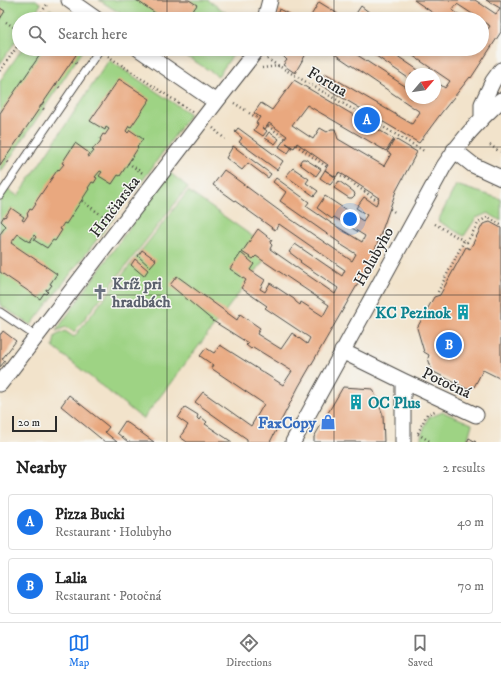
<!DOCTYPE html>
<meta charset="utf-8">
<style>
:root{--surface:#fff;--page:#f2f2f2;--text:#222;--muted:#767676;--line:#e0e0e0;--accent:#1a73e8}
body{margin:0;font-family:"IM FELL DW Pica",serif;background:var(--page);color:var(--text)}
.compass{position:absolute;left:405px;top:68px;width:36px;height:36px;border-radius:50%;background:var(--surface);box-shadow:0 2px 6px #0003;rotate:61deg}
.scale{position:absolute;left:12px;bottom:10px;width:45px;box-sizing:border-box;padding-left:4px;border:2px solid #2b2b2b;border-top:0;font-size:11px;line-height:14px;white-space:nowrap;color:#2b2b2b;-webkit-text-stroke:3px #f6f6f2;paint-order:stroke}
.you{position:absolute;left:350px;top:219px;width:14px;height:14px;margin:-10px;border:3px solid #fff;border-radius:50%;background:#1a73e8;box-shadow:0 0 0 6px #1a73e833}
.badge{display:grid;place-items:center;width:26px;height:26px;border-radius:50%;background:var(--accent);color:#fff;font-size:13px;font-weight:700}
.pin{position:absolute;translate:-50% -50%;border:2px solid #fff;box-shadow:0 1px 4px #0006}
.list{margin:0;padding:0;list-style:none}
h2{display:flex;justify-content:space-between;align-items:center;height:52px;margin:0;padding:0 16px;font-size:17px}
h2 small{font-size:13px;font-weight:400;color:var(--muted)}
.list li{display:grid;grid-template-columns:26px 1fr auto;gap:12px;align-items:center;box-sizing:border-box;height:56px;margin:0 8px 8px;padding:0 8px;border:1px solid var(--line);border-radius:4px}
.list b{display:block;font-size:15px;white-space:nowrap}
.list p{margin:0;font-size:13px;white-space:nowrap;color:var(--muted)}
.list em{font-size:13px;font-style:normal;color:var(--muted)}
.icon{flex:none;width:22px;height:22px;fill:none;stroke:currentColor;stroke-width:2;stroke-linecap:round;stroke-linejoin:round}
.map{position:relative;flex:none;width:501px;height:442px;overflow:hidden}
.search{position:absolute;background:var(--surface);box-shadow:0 2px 6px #0003;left:12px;right:12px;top:12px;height:44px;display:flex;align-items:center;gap:10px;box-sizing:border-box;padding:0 14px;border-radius:22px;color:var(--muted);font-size:15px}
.sheet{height:180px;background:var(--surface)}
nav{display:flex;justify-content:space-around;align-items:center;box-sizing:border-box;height:56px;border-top:1px solid var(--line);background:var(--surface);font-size:11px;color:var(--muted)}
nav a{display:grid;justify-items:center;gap:2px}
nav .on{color:var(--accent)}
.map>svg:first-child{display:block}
.green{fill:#9ed384;stroke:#647f58}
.building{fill:#e9a87f}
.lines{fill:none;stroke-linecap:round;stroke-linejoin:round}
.service-casing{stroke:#494743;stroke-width:9}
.minor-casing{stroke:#494743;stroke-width:17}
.path{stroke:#494743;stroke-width:2.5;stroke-dasharray:1 3;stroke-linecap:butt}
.service{stroke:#fff;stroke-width:7}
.minor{stroke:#fff;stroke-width:15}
.grid{fill:none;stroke:#2b2b2b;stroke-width:1;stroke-opacity:0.55}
.labels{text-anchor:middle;stroke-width:3;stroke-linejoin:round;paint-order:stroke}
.street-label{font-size:16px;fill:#2b2b2b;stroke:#f6f6f2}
.worship-label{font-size:16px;font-weight:bold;fill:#5b616d;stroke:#f6f6f2;text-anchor:start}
.culture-label{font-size:16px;font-weight:bold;fill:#0d838f;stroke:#f6f6f2;text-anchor:end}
.shop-label{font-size:16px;font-weight:bold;fill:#366cbe;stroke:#f6f6f2;text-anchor:end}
</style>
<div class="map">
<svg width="501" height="442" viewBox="0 0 501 442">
<rect width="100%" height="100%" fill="#f6f6f2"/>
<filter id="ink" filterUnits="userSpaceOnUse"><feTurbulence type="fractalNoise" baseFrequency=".025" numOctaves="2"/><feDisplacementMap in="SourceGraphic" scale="8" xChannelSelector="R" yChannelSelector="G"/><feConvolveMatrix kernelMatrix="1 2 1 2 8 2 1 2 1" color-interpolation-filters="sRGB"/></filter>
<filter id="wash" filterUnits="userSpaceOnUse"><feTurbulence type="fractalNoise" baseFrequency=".012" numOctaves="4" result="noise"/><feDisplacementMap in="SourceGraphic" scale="16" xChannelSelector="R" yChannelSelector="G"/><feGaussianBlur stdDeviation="0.9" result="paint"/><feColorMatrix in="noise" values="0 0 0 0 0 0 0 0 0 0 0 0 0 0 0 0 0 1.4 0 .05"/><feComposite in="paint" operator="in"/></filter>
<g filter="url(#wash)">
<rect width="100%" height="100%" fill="#f2e3cb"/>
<path class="green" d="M0 0H36L41 4 31 19H19V36L0 64Z
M99 0H208L235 19H129Z
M50 9 64 19H43Z
M22 49H84L0 173V81Z
M175 49H237L218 76Z
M109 60 190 114 146 176 31 325 0 305V199L7 189 18 196Z
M169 172 188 187 74 332 66 327 56 331Z
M456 185 501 199V221L488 213 476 218 464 236 438 221Z
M188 191 272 250 143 419 53 347 55 336 65 331 74 337Z
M443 412 472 424 467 442H421V436L428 418Z"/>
<g id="blocks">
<path class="building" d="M136 0H189L197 5 187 19H164Z
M414 0H475L496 14 500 8 486 0H501V32L471 78 470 77 442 112 419 143 319 84 325 73 412 124 420 112 333 53 335 49H348L411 90V98H423L426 100 428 98H435V81L445 88 450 81 403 49H422L425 51 426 49H482V30L486 32 490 26 482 21V19H480L457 4 452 10 466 19H442Z
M319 2 332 10 345 19H309Z
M361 6 374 16 372 19H360L355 15Z
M0 8 5 11 0 19Z
M279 9 298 19H276Z
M44 49H80L0 166V113Z
M287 49H297L306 54 295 73 283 65 287 60 282 55Z
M366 49H387L424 74H411V80Z
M119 79 150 99 131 127 129 126 126 131 128 133 130 130 143 139 137 147 138 148 120 176 118 175 112 184 99 176 102 172 100 171 95 177 97 178 94 183 92 182 88 188 89 189 66 224 64 223 60 229 62 230 55 241 53 240 47 248 34 240 36 237 34 235 30 242 18 234 11 243 57 274 50 284 52 285 48 290 46 289V290L48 292 46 294 44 293 40 299 0 272V234L6 226 1 221 4 216 5 217 11 208 24 217 22 220 24 221 28 215 27 214 30 209 32 210 36 204 35 203 58 169 59 170 64 164 62 163 75 143 89 153 87 156 89 157 94 151 92 150 96 145 97 146 101 140 100 139 103 134 105 135 109 129 106 127 105 130 90 121Z
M294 80 394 139 386 151 307 105 292 125 313 139 320 128 327 132 331 129H335L338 139 384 166 391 154 387 152 395 139 417 152 396 191 375 250 366 268H367L299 386 270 442H247V439L195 402 203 392 251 426 264 404 211 368 213 365 200 356 206 348 214 353 220 345 283 385 292 371 253 347 251 349 246 345 248 343 213 321 170 285 177 276 237 320 240 314 260 328 257 334 281 349 292 333 307 344 310 338 265 308 267 306 241 288 246 280 230 269 241 253 254 264 250 270 265 280 260 289 265 292 270 283 294 299 296 302 300 305 301 302 323 316 329 305 256 256 253 259 242 252 258 229 272 240 270 243 272 245 270 249 335 294 338 288 300 262 301 261 289 252 295 244 342 276 345 270 279 224 275 230 213 185 224 170 289 218 352 261 356 254 340 244V243L280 201 286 192 273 182 276 178 309 202 306 206 331 223 362 242 365 236 334 217 332 219 317 208 325 196 363 221 367 215 356 208 364 197 376 205 379 198 339 172 336 177 325 170 328 165 297 143 294 148 286 143 292 147 288 153 279 147 287 136 269 123 265 129 262 127 267 131 263 136 254 130 258 124 256 123 260 117 254 113 261 103 272 110Z
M238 128 283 161 277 170 239 142 242 138 235 132Z
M269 132 279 139 275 144 265 138Z
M233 146 271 174 268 178 248 163 242 170 226 158Z
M302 159H305L321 169 316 176 301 165 300 162Z
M293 168 309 179 306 183 318 191 314 196 286 176Z
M325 170 336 178 330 185 320 178Z
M339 181 354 192 355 195 352 198H349L334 188Z
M490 222 501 228V379L483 370 474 387 467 389 432 371 428 358 429 355 424 352 417 328 434 297 440 295 466 247 470 249 483 224Z
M142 250 156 260 150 267 138 256Z
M135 259 148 270 144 276 131 265Z
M3 331 16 341 2 359 5 361 0 367V334H1Z
M343 387 373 389 383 415 384 442H314V437Z
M69 395 109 427 105 432 117 442H105L61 406Z
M185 407 198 415 197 418 199 420 201 417 207 422 205 424 232 442H187L180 437 188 425 178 418Z
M125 421 154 442H128L117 433Z
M469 438 476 442H467Z"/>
</g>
</g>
<g filter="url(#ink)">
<use href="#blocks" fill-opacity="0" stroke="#494743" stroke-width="1"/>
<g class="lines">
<g class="service-casing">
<path id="service" d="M0 195 100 49
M0 312 37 337"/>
</g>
<g class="minor-casing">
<path id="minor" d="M69 0 96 19
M265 19 270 0
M139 49 216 102
M482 117V104L493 81 501 70
M454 150 473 165 501 178
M342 351 403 381 476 415
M403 381V442
M0 384 216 102 255 52 256 49
M293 442 444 166C460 141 479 120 501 100"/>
</g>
<path class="path" d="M37 19 48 3
M6 22 19 31
M108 56 192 112
M267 59 424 151
M72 61 78 64
M262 68 279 66
M0 71 19 44
M56 84 61 89
M234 103 247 111
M40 106 46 111
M249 113 259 119
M268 126 285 138
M213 128 225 139
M296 145 327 167
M490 145 500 152
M5 159 10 164
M128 163 144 174
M338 173 378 201
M82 201 107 219
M390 209 396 213
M435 224 464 241
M438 292 464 241 467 242 479 222 488 217 501 225
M418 433 427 414 435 411
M418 434 431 442"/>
<use href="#service" class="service"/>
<use href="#minor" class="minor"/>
</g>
</g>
<path class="grid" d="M167 0V19M334 0V19M167 49V442M334 49V442M0 147H501M0 295H501"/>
<defs>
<g id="church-bare" transform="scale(1.2)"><path d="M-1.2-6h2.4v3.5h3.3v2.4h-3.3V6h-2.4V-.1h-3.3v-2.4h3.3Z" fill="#6b7280" stroke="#f6f6f2" stroke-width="2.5" paint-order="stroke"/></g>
<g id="building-bare" transform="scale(1.2)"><path d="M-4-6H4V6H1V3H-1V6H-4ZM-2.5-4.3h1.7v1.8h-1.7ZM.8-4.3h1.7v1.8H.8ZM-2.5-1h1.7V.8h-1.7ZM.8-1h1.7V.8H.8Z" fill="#0f9aa8" stroke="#f6f6f2" stroke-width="2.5" paint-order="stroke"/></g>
<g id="shop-bare" transform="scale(1.2)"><path d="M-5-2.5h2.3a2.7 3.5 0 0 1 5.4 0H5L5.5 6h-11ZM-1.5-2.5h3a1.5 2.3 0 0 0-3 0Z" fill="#3f7fe0" stroke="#f6f6f2" stroke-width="2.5" paint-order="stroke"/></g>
</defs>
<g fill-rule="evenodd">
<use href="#church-bare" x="100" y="292"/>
<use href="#building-bare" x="463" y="312"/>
<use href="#building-bare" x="356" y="402"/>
<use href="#shop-bare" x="328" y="422"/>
</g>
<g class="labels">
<g class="street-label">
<text transform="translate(328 81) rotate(30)" y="6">Fortna</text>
<text transform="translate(114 206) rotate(-53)" y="6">Hrnčiarska</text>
<text transform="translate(373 256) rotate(-61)" y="6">Holubyho</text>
<text transform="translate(447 382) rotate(25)" y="6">Potočná</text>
</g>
<g class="worship-label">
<text x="112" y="289">Kríž pri<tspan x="112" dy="18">hradbách</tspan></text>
</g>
<g class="culture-label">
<text x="451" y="318">KC Pezinok</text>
<text x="368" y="408" text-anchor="start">OC Plus</text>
</g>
<g class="shop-label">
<text x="316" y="428">FaxCopy</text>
</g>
</g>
</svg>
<svg class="compass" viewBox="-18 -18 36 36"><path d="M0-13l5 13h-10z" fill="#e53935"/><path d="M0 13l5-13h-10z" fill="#767676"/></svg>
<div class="scale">20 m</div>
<div class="you"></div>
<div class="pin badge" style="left:367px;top:120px">A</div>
<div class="pin badge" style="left:449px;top:345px">B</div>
<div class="search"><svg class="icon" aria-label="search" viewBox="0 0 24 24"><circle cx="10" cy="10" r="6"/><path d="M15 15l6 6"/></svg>Search here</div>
</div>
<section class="sheet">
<h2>Nearby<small>2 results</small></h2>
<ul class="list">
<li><span class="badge">A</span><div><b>Pizza Bucki</b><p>Restaurant · Holubyho</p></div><em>40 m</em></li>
<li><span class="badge">B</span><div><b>Lalia</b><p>Restaurant · Potočná</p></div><em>70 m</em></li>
</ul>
</section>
<nav>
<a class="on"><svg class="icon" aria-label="map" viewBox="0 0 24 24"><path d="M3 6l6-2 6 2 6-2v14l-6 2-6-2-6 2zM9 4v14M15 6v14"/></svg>Map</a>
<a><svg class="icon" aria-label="directions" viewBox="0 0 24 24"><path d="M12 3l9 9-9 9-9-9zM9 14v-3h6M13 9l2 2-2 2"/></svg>Directions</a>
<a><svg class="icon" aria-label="saved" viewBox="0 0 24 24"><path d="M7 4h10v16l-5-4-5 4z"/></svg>Saved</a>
</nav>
